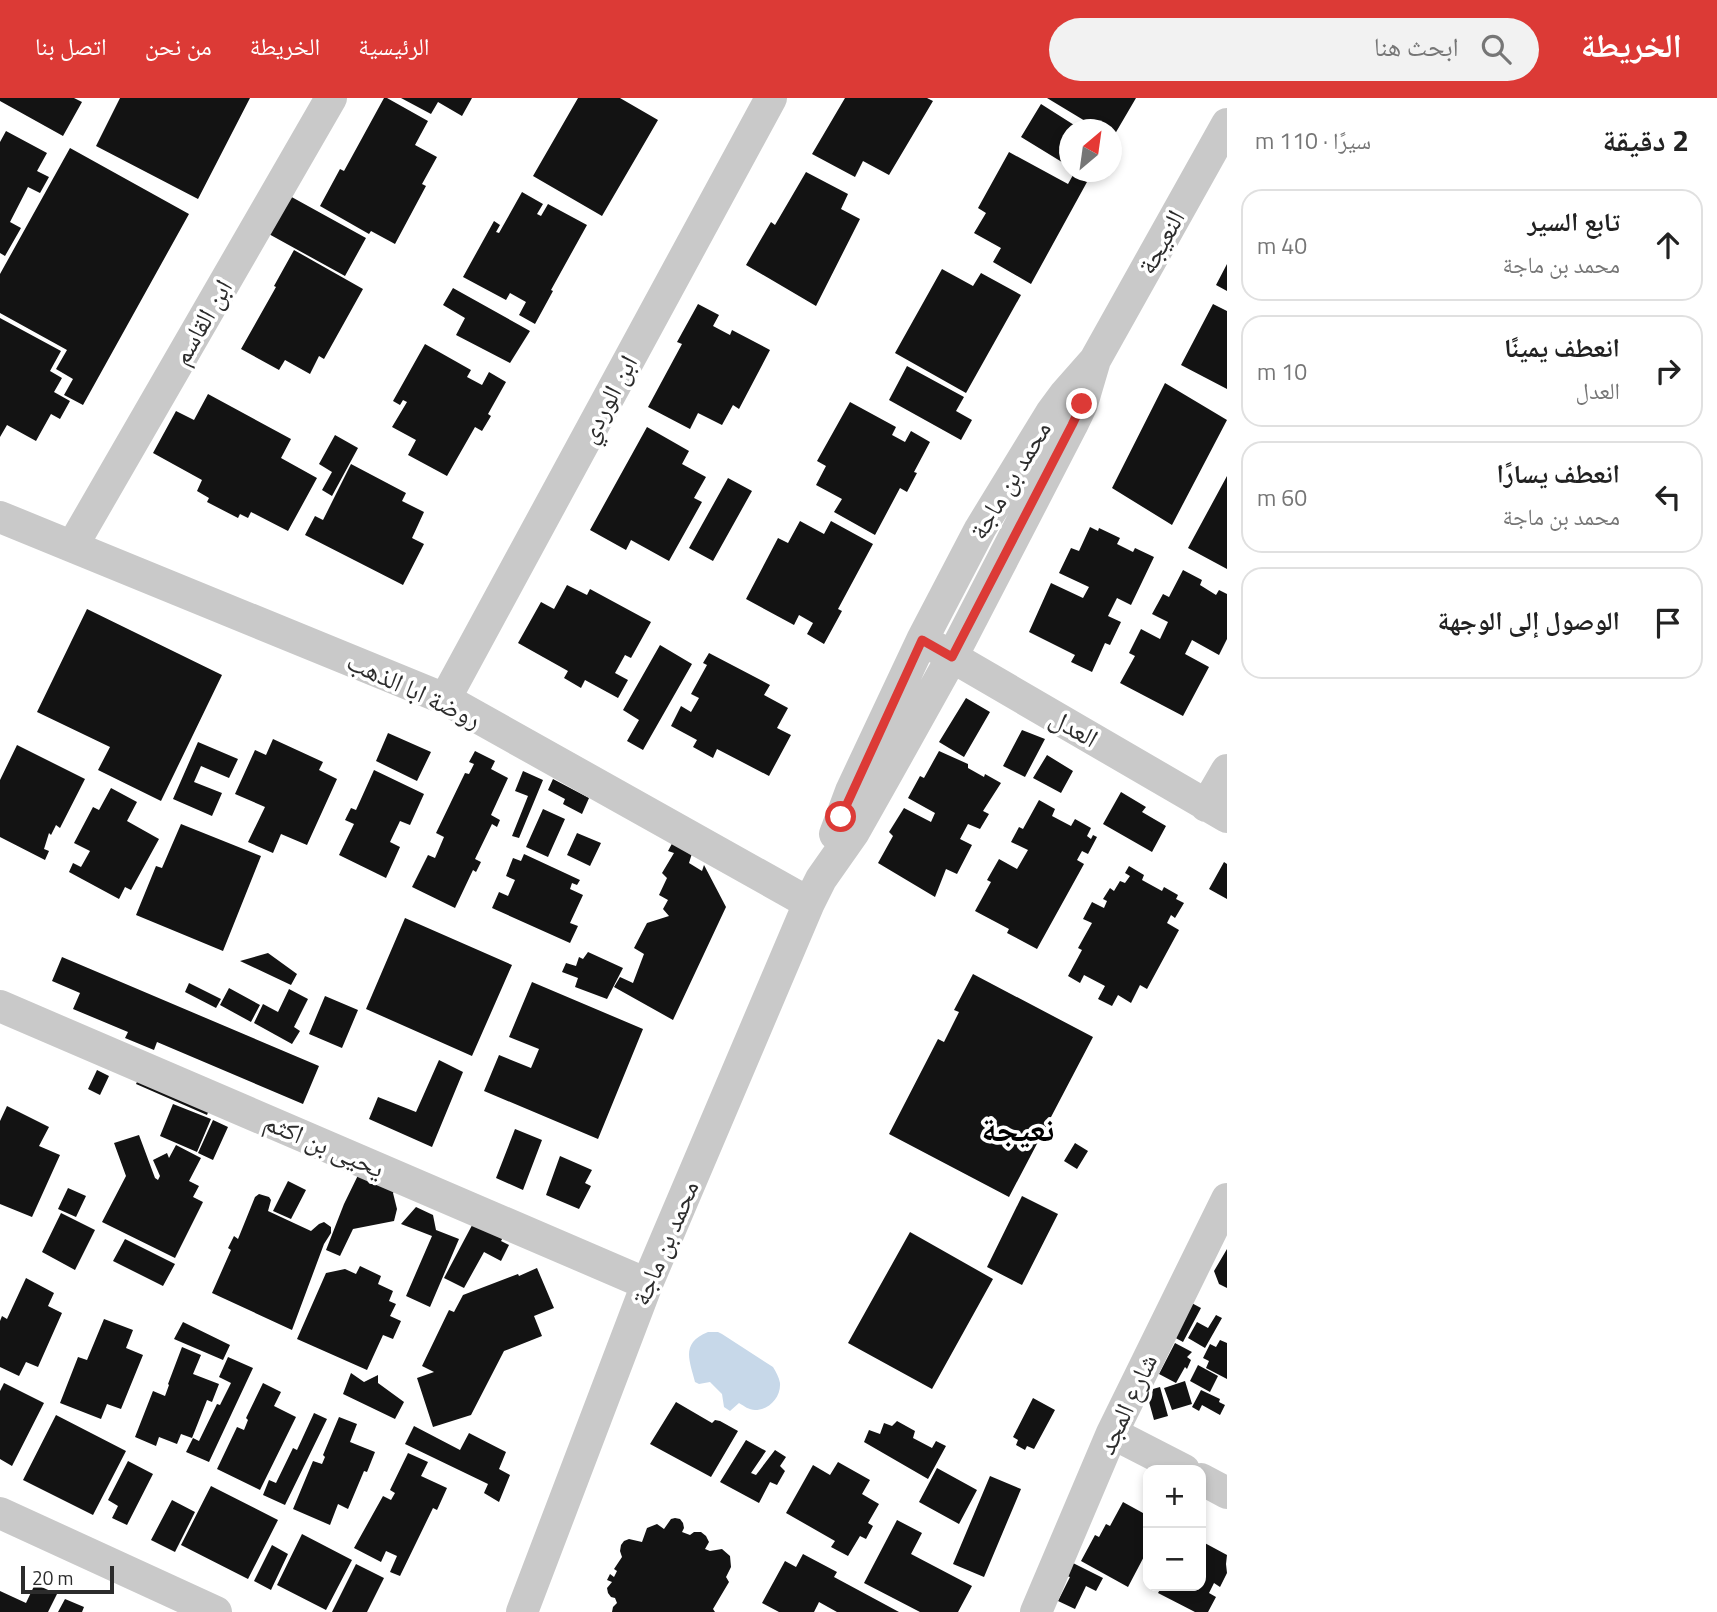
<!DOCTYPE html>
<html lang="ar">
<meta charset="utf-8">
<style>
:root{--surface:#fff;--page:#f2f2f2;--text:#222;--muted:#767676;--line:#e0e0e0;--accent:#dc3a36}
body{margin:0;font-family:"Titillium Web","Noto Naskh Arabic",sans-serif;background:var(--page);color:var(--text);direction:rtl}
.controls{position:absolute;right:21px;bottom:21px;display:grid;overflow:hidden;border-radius:14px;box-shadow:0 4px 10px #0003}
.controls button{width:63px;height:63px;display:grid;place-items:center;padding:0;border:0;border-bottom:2px solid var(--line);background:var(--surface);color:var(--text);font:35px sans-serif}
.compass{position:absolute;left:1059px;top:21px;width:63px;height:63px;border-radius:50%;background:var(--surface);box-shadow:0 4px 10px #0003;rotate:29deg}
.scale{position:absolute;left:21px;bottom:18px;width:93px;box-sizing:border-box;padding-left:7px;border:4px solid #2c2c2c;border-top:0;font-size:19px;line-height:24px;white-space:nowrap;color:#2c2c2c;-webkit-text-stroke:5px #fff;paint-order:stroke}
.stop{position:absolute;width:21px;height:21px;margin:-16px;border:5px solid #dc3a36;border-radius:50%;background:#fff}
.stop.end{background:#dc3a36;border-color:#fff;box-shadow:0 2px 7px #0008}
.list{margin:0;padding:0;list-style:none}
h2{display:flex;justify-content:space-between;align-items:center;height:91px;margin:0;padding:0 28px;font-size:30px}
h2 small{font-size:23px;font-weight:400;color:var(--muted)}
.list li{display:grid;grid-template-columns:46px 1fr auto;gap:21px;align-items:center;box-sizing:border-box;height:112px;margin:0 14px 14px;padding:0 14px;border:2px solid var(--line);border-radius:21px}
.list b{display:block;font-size:26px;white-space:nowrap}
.list p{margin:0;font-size:23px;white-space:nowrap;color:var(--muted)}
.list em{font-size:23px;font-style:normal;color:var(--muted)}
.icon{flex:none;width:38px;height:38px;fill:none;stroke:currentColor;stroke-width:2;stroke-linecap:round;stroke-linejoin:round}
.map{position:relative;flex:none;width:1227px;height:1514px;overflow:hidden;direction:ltr}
header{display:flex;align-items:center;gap:42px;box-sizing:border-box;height:98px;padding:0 35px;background:var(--accent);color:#fff}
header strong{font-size:33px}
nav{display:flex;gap:38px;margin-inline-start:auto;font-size:24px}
.search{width:490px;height:63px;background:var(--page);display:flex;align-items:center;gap:18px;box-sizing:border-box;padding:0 24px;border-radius:38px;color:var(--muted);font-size:26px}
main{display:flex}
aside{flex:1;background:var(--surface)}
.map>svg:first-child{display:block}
.water{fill:#c7d8e9}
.building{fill:#131313}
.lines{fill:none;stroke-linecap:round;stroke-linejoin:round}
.street{stroke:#c9c9c9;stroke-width:32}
.route{stroke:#dc3a36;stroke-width:9}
.labels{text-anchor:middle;stroke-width:7;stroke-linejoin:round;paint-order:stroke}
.street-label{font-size:26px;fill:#2c2c2c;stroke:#fff}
.district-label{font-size:33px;font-weight:bold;fill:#000;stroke:#fff}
</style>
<header>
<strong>الخريطة</strong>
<div class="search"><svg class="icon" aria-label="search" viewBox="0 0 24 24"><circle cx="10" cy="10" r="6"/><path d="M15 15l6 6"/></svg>ابحث هنا</div>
<nav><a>الرئيسية</a><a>الخريطة</a><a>من نحن</a><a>اتصل بنا</a></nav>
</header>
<main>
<aside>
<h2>2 دقيقة<small>سيرًا · 110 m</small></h2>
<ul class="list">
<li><svg class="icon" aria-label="ahead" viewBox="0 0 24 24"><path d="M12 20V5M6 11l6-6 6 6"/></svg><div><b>تابع السير</b><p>محمد بن ماجة</p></div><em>40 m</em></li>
<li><svg class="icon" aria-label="right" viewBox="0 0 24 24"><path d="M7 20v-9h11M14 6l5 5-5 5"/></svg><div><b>انعطف يمينًا</b><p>العدل</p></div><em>10 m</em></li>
<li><svg class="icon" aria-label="left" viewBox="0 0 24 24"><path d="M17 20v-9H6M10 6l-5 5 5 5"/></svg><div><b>انعطف يسارًا</b><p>محمد بن ماجة</p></div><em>60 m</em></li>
<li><svg class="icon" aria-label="arrive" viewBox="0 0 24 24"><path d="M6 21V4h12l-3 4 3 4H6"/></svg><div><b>الوصول إلى الوجهة</b></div></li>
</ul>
</aside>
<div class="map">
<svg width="1227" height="1514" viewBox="0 0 1227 1514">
<rect width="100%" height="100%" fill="#fff"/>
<path class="water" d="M708 1234H718L722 1236 773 1269C776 1274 779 1279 780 1285 781 1299 769 1312 755 1312 749 1312 744 1308 739 1305L730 1313 724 1309 722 1296 710 1284 699 1286 695 1284C689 1261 681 1245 708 1234Z"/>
<path class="building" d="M0 0H74L82 4 63 38 0 3Z
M120 0H250L198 101 96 48Z
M384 0H387L428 23 415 47 437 59 422 86 426 88 395 146 371 133 369 136 320 108 340 71 344 73Z
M401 0H472L462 18 438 4 431 16Z
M578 0H620L658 22 602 118 533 78Z
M845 0H927L933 3 889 77 863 63 855 79 812 56Z
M1047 0H1136L1112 41V32H1100Z
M1041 6 1082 32H1070V69L1021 39Z
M6 33 47 55 37 73 49 79 40 95 28 89 10 124 21 130 5 158 0 155V44Z
M70 50 189 116 83 307 64 297 73 281 56 271 67 252 0 215V176Z
M1009 54 1068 86 1073 77 1087 84 1031 186 993 164 1001 150 974 135 986 115 978 110Z
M806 74 848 96 841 111 860 121 816 208 746 167 771 124 775 127Z
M522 94 543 106 537 116 541 118 548 106 587 127 551 192 553 193 535 226 519 217 526 204 510 195 506 202 463 179 494 123 500 127 496 134 499 135Z
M288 97 366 140 345 178 267 135Z
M294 152 363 191 324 261 319 258 310 276 285 262 279 272 241 251 276 189 274 188Z
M1227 166V193L1216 187Z
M942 171 973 188 981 175 1021 197 966 295 895 255Z
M453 190 530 233 510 265 456 237 465 220 443 207Z
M698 206 719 217 713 228 730 237 732 232 770 252 739 311 733 307 722 327 698 315 690 331 648 309 682 246 677 244Z
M1213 206 1227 213V291L1181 267Z
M0 220 61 253 50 273 62 280 54 294 70 303 60 321 51 316 36 343 7 327 0 339Z
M425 246 471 272 467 279 482 287 489 274 506 284 488 316 491 318 482 333 475 329 447 378 408 357 416 342 392 329 407 304 403 302 400 307 393 303Z
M907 268 964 299 956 313 972 322 961 342 889 302Z
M1165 285 1227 322 1172 427 1112 390Z
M208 296 291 341 281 360 317 380 288 433 251 414 248 420 240 416 238 420 207 404 209 400 197 393 202 382 153 355 176 313 194 322Z
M850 304 896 329 892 337 905 344 911 333 930 344 914 374 917 375 907 394 900 390 875 437 834 414 842 401 816 387 826 368 817 363Z
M647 329 689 353 682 366 706 379 694 400 702 404 669 463 631 442 626 452 590 432Z
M335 337 358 350 332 398 322 392 332 374 319 366Z
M351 366 406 395 402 403 424 414 412 440 424 446 403 487 305 437 315 418 323 422Z
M1227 378V471L1188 450Z
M728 380 752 393 713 463 689 450Z
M800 423 824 436 831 423 873 446 838 511 842 513 824 546 807 536 813 525 799 517 794 527 746 501 778 440 788 445Z
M1090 429 1098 433 1099 430 1120 440 1117 446 1133 454 1135 450 1154 459 1131 507 1117 500 1108 518 1121 524 1110 547 1105 545 1092 574 1071 564 1075 557 1029 534 1051 485 1083 500 1089 489 1059 475 1071 450 1079 453Z
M1183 472 1202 482 1200 487 1216 497 1219 492 1227 496V541L1219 557 1192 542 1185 556 1209 569 1183 618 1120 585 1135 558 1129 555 1141 531 1160 541 1168 524 1152 516 1163 496 1169 499Z
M567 487 587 497 590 491 651 524 631 560 625 557 615 575 628 582 618 600 585 582 581 590 564 580 568 573 518 545 541 504 554 511Z
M87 511 222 577 161 703 98 672 110 649 37 614Z
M660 547 692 566 643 652 627 643 639 622 623 612Z
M709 555 770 587 764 597 788 610 777 630 791 637 769 678 717 651 713 660 693 649 697 642 671 628 681 608 691 614 699 600 691 596 707 567 703 565Z
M966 600 990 614 964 659 939 644Z
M1022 632 1045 641 1025 679 1003 668Z
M388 635 431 654 417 683 376 663Z
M273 641 323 664 319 672 337 681 307 747 281 736 273 755 248 744 265 709 235 696 255 652 266 657Z
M198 644 238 661 229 680 201 668 194 684 222 695 212 718 173 701Z
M17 647 85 681 60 730 56 727 51 737 49 735 44 751 49 753 45 762 0 739V682Z
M475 653 495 663 491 671 508 680 491 717 500 722 497 729 492 726 475 761 481 764 476 774 473 772 455 810 412 789 428 757 435 760 444 739 436 735 465 675 469 676 474 666 469 664Z
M939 653 968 666V670L984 679 985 676 1001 685 983 713 989 716 980 731 968 726 960 741 972 747 957 776 946 771 935 799 878 765 893 738 889 734 904 710 931 724 935 715 908 700 920 678 924 680Z
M1047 657 1073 673 1061 695 1033 680Z
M374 672 424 696 410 727 400 723 390 744 400 749 386 780 339 757 354 726 345 722 351 710 356 712Z
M523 673 543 682 519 740 512 738 528 698 515 693Z
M553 681 589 700 582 716 563 706 565 701 548 692Z
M111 690 137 704 127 723 159 741 131 792 125 789 119 801 69 774 73 765 81 769 90 753 74 745 93 709 99 712Z
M1121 694 1146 709 1142 714 1166 728 1152 754 1103 726Z
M1039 702 1055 711 1052 718 1071 728 1075 721 1091 730 1087 738 1091 741 1093 737 1097 739 1088 756 1082 753 1077 762 1084 766 1037 851 1007 835 1009 831 975 813 991 784 987 782 999 761 1017 771 1028 752 1011 744 1019 729 1023 731Z
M543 711 565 721 548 759 526 749Z
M181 726 261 758 223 853 136 817 156 768 162 770Z
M577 735 601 745 590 768 567 757Z
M675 740 694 749 689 765 702 773 704 767 726 809 673 922 614 889 620 879 633 885 644 856 634 850 647 825 669 818 663 811 668 802 659 797 667 780 662 775 674 755 668 753Z
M524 756 580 782 577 787 572 785 570 791 583 797 570 825 578 828 570 845 492 810 499 794 508 798 515 782 506 778 513 760 521 763Z
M1224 764 1227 766V801L1209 791Z
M1129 768 1144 777 1142 782 1162 793 1164 789 1178 797 1176 801 1184 805 1175 820 1171 817 1167 825 1179 832 1147 891 1140 887 1131 905 1118 897 1112 908 1098 901 1105 888 1084 877 1080 885 1068 878 1082 852 1078 850 1092 825 1083 821 1092 804 1104 810 1107 803 1103 801 1110 790 1114 793 1120 783 1125 785 1130 778 1125 775Z
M405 820 512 867 472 958 366 911Z
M588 854 623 870 607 901 575 889 578 880 562 874 566 865 576 868 579 859 583 861Z
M268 855 297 876 291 887 240 863Z
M62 859 319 968 303 1006 157 944 154 952 125 940 128 934 73 911 80 895 52 883Z
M973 876 1093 939 1009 1099 889 1036 938 941 944 944 959 914 954 912Z
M532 884 643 931 598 1041 484 993 499 957 531 970 539 951 509 939Z
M189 885 221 901 216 910 185 894Z
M229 890 260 907 251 924 220 907Z
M289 891 308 901 294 929 300 933 292 946 254 925 263 906 278 914Z
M325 898 358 912 342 950 309 936Z
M439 962 463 974 432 1049 369 1021 378 999 416 1014Z
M97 972 109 978 100 997 88 991Z
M142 973 212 1004 207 1017 136 986Z
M173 1006 211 1021 197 1054 160 1038Z
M7 1008 49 1029 39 1048 60 1057 32 1119 0 1106V1023Z
M213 1022 228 1029 213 1062 198 1055Z
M515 1031 542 1042 523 1092 496 1080Z
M139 1037 155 1080 158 1082 160 1078 153 1062 167 1055 169 1060 176 1047 201 1060 189 1083 199 1088 193 1099 203 1104 175 1160 102 1124 126 1078 114 1045Z
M1075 1045 1088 1053 1077 1071 1064 1063Z
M560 1058 592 1072 585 1085 591 1088 579 1111 546 1097Z
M363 1067 398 1085 393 1095 397 1111 394 1123 353 1131 340 1158 326 1152 344 1106Z
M288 1083 306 1092 291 1121 273 1113Z
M68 1090 86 1098 76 1119 58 1111Z
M259 1096 269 1099 271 1102 268 1113 311 1133 319 1126 324 1124 331 1129V1135L324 1146 292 1232 212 1195 231 1152 228 1150 234 1138 238 1141 255 1099Z
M1022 1098 1058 1116 1022 1187 987 1169Z
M416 1109 433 1117 436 1132 459 1141 430 1209 406 1198 432 1138 401 1126Z
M61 1115 95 1132 75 1172 42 1154Z
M478 1116 507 1132 501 1143 509 1147 501 1163 484 1154 464 1190 444 1180Z
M910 1134 993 1181 932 1291 848 1245Z
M125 1141 175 1166 163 1188 113 1163Z
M1227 1151V1190L1219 1186 1214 1173Z
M360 1168 381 1178 378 1186 393 1193 389 1203 396 1206 390 1218 401 1223 393 1241 383 1237 367 1272 297 1241 326 1175 345 1171 356 1176Z
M537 1170 554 1210 534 1218 542 1238 504 1253 471 1317 433 1329 417 1280 434 1274 422 1268 449 1212 454 1214 463 1197 518 1176 519 1178Z
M26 1180 54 1195 48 1208 62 1215 38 1269 26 1264 19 1278 0 1269V1223L2 1218 7 1221Z
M1186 1202 1201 1210 1183 1244 1172 1238Z
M1216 1217 1222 1220 1205 1250 1188 1240 1197 1224 1208 1230Z
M104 1221 133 1232 126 1250 143 1257 121 1311 107 1306 101 1321 60 1305 78 1259 87 1262Z
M183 1224 230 1247 223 1262 174 1241Z
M1220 1242 1227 1245V1281L1206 1270 1209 1263 1203 1260 1210 1246 1216 1249Z
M1175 1245 1192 1254 1187 1259 1191 1262 1187 1271 1185 1269 1176 1285 1159 1276Z
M182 1249 201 1257 193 1276 219 1286 212 1304 207 1302 192 1340 181 1336 177 1346 159 1339 156 1348 135 1339 153 1293 165 1298 169 1287 168 1286Z
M228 1259 253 1270 209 1364 186 1354 193 1340 199 1343 217 1306 220 1307 231 1285 219 1279Z
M1198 1267 1218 1278 1210 1294 1190 1283Z
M351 1275 364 1284 378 1277V1285L404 1304 395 1321 343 1296Z
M1185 1283 1192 1306 1172 1312 1164 1290Z
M4 1285 44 1305 12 1368 0 1361V1293Z
M263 1285 281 1294 274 1308 296 1319 260 1392 217 1371 237 1329 244 1332 248 1322 246 1320Z
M1160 1289 1168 1318 1154 1322 1146 1293Z
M1201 1292 1220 1301 1219 1304 1225 1307 1220 1317 1202 1307 1199 1313 1192 1309Z
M1033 1300 1055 1312 1034 1351 1027 1348 1025 1352 1016 1347 1018 1342 1013 1339Z
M676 1304 712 1325 715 1322 720 1323 738 1333 711 1379 650 1346Z
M314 1315 327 1321 285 1407 263 1397 269 1382 276 1385 293 1350 297 1352Z
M56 1317 126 1353 93 1417 23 1382Z
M339 1319 357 1326 350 1344 375 1354 367 1374 364 1373 348 1411 338 1406 330 1427 293 1411 313 1363 322 1366 325 1359 323 1357Z
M897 1323 915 1333 913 1340 932 1350 936 1343 946 1348 928 1381 864 1344 869 1332 880 1336 884 1325 892 1328Z
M414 1328 460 1352 469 1335 506 1354 499 1371 510 1377 499 1404 484 1395 488 1386 405 1346Z
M746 1342 766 1353 751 1375 756 1377 775 1352 786 1359 780 1368 785 1373 777 1387 770 1384 759 1405 720 1384Z
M408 1355 428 1364 421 1378 447 1390 437 1412 433 1410 400 1478 390 1474 397 1458 386 1453 381 1464 354 1450 383 1398 391 1402 395 1395 390 1392Z
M128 1363 153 1376 127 1427 112 1420 118 1408 108 1402Z
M838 1364 870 1382 862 1396 879 1406 868 1425 873 1428 866 1441 860 1438 848 1458 831 1449 835 1443 786 1415 813 1367 830 1377Z
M937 1370 977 1392 959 1426 919 1404Z
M990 1378 1021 1391 984 1479 953 1466Z
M211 1388 278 1422 248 1481 181 1447Z
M172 1402 195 1414 175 1454 151 1442Z
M1123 1404 1143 1415 1148 1407V1451L1128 1489 1081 1463 1095 1437 1099 1439 1106 1426 1110 1428Z
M675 1420 680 1421 683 1425 684 1430 682 1434 690 1437 694 1434H701L706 1438 709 1444 705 1451 710 1453 722 1451 730 1458 731 1469 726 1479 729 1484 713 1511 715 1514H612L613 1509 617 1505 615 1500 611 1499 608 1495 607 1490 612 1484 607 1482 610 1476 614 1479 617 1473 614 1471 622 1459 620 1453 621 1447 624 1443 629 1441 642 1444 647 1430 657 1426 664 1431 671 1421Z
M897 1422 922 1435 911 1456 972 1488 958 1514H920L864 1485Z
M302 1436 352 1462 326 1512 277 1487Z
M1201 1443 1227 1457 1226 1466 1227 1475 1220 1489 1214 1485 1209 1495 1216 1499 1208 1514H1195L1158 1495 1162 1488H1201Z
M272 1447 288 1456 271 1492 254 1483Z
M803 1456 837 1474 834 1479 899 1514H837L819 1504 814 1514H779L762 1505 785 1463 796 1469Z
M1073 1465 1103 1480 1096 1493 1086 1488 1075 1511 1058 1503 1070 1479 1067 1478Z
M356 1466 384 1480 367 1514H332Z
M35 1486 57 1496 48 1514H0V1493L26 1505Z
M65 1501 84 1509 82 1514H58Z"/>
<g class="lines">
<path class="street" d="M0 419 445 601 809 805
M73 447 331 0
M935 549 1227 719
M445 601 771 0
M1206 708 1227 672
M835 736 851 693 922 542 980 431 1051 315 1065 296 1095 262 1227 26
M0 908 647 1186
M1112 1335 1184 1372
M1201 1381 1227 1395
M0 1415 216 1514
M522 1514 647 1186 809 805 821 781 854 734 885 679 952 559 1072 327 1082 306 1095 262
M1036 1514 1112 1335 1227 1101"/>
</g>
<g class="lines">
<path class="route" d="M841 719 922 542 952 559 1072 327 1082 306"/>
</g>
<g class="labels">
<g class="street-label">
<text transform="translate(1161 144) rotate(-61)" y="9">النعيجة</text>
<text transform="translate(202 224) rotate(-60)" y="9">ابن القاسم</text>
<text transform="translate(608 301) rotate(-62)" y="9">ابن الوردي</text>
<text transform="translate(1010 382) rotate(-59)" y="9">محمد بن ماجة</text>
<text transform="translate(414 592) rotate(25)" y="9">روضة ابا الذهب</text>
<text transform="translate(1074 630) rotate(30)" y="9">العدل</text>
<text transform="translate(324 1047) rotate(23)" y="9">يحيى بن اكثم</text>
<text transform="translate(665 1145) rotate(-67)" y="9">محمد بن ماجة</text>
<text transform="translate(1127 1306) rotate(-65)" y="9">شارع المجد</text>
</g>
<g class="district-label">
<text x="1018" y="1043">نعيجة</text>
</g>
</g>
</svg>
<div class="controls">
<button>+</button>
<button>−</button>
</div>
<svg class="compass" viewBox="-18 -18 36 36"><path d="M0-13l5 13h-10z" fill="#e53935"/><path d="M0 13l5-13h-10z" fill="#767676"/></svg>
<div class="scale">20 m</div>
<div class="stop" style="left:841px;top:719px"></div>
<div class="stop end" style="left:1082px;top:306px"></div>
</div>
</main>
